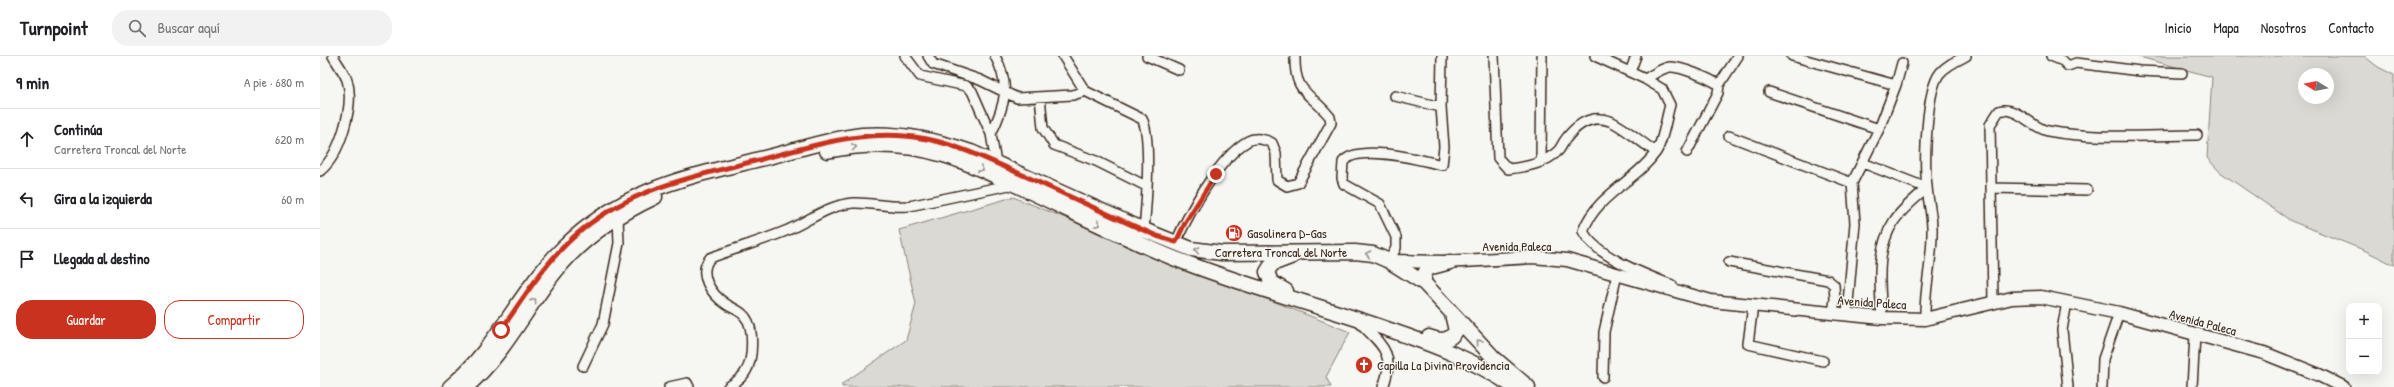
<!DOCTYPE html>
<html lang="es">
<meta charset="utf-8">
<style>
:root{--surface:#fff;--page:#f2f2f2;--text:#202124;--muted:#757577;--line:#e0e0e0;--accent:#c8321e}
body{margin:0;font-family:"Patrick Hand",sans-serif;background:var(--page);color:var(--text)}
.controls{position:absolute;right:12px;bottom:12px;display:grid;overflow:hidden;border-radius:8px;box-shadow:0 4px 16px #0002}
.controls button{width:36px;height:36px;display:grid;place-items:center;padding:0;border:0;border-bottom:1px solid var(--line);background:var(--surface);color:var(--text);font:20px sans-serif}
.compass{position:absolute;left:1978px;top:12px;width:36px;height:36px;border-radius:50%;background:var(--surface);box-shadow:0 4px 16px #0002;rotate:280deg}
.stop{position:absolute;width:12px;height:12px;margin:-9px;border:3px solid #c8321e;border-radius:50%;background:#fff}
.stop.end{background:#c8321e;border-color:#fff;box-shadow:0 1px 4px #0008}
.list{margin:0;padding:0;list-style:none}
h2{display:flex;justify-content:space-between;align-items:center;height:52px;margin:0;padding:0 16px;font-size:17px}
h2 small{font-size:13px;font-weight:400;color:var(--muted)}
.list li{display:grid;grid-template-columns:26px 1fr auto;gap:12px;align-items:center;box-sizing:border-box;height:60px;padding:0 16px;border-top:1px solid var(--line)}
.list b{display:block;font-size:15px;white-space:nowrap}
.list p{margin:0;font-size:13px;white-space:nowrap;color:var(--muted)}
.list em{font-size:13px;font-style:normal;color:var(--muted)}
.actions{display:flex;gap:8px;padding:12px 16px}
.actions a{flex:1;padding:9px 0;border:1px solid var(--accent);border-radius:16px;text-align:center;font-size:14px;color:var(--accent)}
.actions .main{background:var(--accent);color:#fff}
.icon{flex:none;width:22px;height:22px;fill:none;stroke:currentColor;stroke-width:2;stroke-linecap:round;stroke-linejoin:round}
.map{position:relative;flex:none;width:2074px;height:331px;overflow:hidden}
header{display:flex;align-items:center;gap:24px;box-sizing:border-box;height:56px;padding:0 20px;background:var(--surface);border-bottom:1px solid var(--line)}
header strong{font-size:19px}
nav{display:flex;gap:22px;margin-inline-start:auto;font-size:14px}
.search{width:280px;height:36px;background:var(--page);display:flex;align-items:center;gap:10px;box-sizing:border-box;padding:0 14px;border-radius:16px;color:var(--muted);font-size:15px}
main{display:flex}
aside{flex:1;background:var(--surface)}
.map>svg:first-child{display:block}
.green{fill:#dad9d3;stroke:#8a8278;fill-rule:evenodd}
.lines{fill:none;stroke-linecap:round;stroke-linejoin:round}
.street-casing{stroke:#3b2a1e;stroke-width:12}
.secondary-casing{stroke:#3b2a1e;stroke-width:15}
.primary-casing{stroke:#3b2a1e;stroke-width:17}
.street{stroke:#f6f6f2;stroke-width:9}
.secondary{stroke:#f6f6f2;stroke-width:12}
.primary{stroke:#f6f6f2;stroke-width:14}
.oneway{stroke:#989088}
.route{stroke:#c8321e;stroke-width:5}
.labels{text-anchor:middle;stroke-width:3;stroke-linejoin:round;paint-order:stroke}
.poi-label{font-size:13px;fill:#3b2a1e;stroke:#f6f6f2;text-anchor:start}
.street-label{font-size:13px;fill:#3b2a1e;stroke:#f6f6f2}
</style>
<header>
<strong>Turnpoint</strong>
<div class="search"><svg class="icon" aria-label="search" viewBox="0 0 24 24"><circle cx="10" cy="10" r="6"/><path d="M15 15l6 6"/></svg>Buscar aquí</div>
<nav><a>Inicio</a><a>Mapa</a><a>Nosotros</a><a>Contacto</a></nav>
</header>
<main>
<aside>
<h2>9 min<small>A pie · 680 m</small></h2>
<ul class="list">
<li><svg class="icon" aria-label="ahead" viewBox="0 0 24 24"><path d="M12 20V5M6 11l6-6 6 6"/></svg><div><b>Continúa</b><p>Carretera Troncal del Norte</p></div><em>620 m</em></li>
<li><svg class="icon" aria-label="left" viewBox="0 0 24 24"><path d="M17 20v-9H6M10 6l-5 5 5 5"/></svg><div><b>Gira a la izquierda</b></div><em>60 m</em></li>
<li><svg class="icon" aria-label="arrive" viewBox="0 0 24 24"><path d="M6 21V4h12l-3 4 3 4H6"/></svg><div><b>Llegada al destino</b></div></li>
</ul>
<div class="actions"><a class="main">Guardar</a><a>Compartir</a></div>
</aside>
<div class="map">
<svg width="2074" height="331" viewBox="0 0 2074 331">
<rect width="100%" height="100%" fill="#f6f6f2"/>
<filter id="ink" filterUnits="userSpaceOnUse"><feTurbulence type="fractalNoise" baseFrequency=".025" numOctaves="2"/><feDisplacementMap in="SourceGraphic" scale="8" xChannelSelector="R" yChannelSelector="G"/><feConvolveMatrix kernelMatrix="1 2 1 2 8 2 1 2 1" color-interpolation-filters="sRGB"/></filter>
<g filter="url(#ink)">
<path class="green" d="M1816 0H2044L2058 11 2074 19V209L2046 195 1971 165 1900 116 1887 102 1892 21ZM1984 18H2008V42H1984Z
M693 141 1030 276 1006 321 1011 331H522V328L586 284 596 248 579 174Z"/>
<g class="lines">
<g class="street-casing">
<path id="street" d="M585 0 600 20 646 30 652 35 671 78 676 107
M608 0 613 8 660 24 697 42 753 39 765 35 822 63C832 80 826 153 824 174
M743 0 765 35
M827 0 859 14
M1174 0 1178 102 1188 113C1206 111 1225 108 1239 94 1241 91 1243 87 1245 84 1256 69 1271 58 1290 65 1304 71 1322 87 1336 96
M1275 0 1325 23 1342 33 1350 49C1346 62 1343 86 1336 96 1316 125 1277 138 1263 175 1275 200 1326 219 1352 229
M1472 0 1576 29
M1731 0 1743 5 1748 10 1756 7 1820 15 1862 17
M1310 16 1316 0
M1325 23C1333 19 1341 12 1350 11 1360 10 1391 23 1399 29L1398 37 1367 96
M1399 29 1418 0
M1449 36 1559 73
M1075 40 1121 51
M720 41 723 72 734 89 776 105 826 130
M671 78C685 49 691 30 675 0
M1409 80 1532 127
M1221 105 1222 0
M1543 107 1607 132C1596 142 1582 153 1574 165 1555 194 1560 229 1562 262
M0 115C20 99 35 49 27 24 24 16 17 7 13 0
M1671 132 1767 134
M856 186C869 157 899 101 928 85 935 81 945 83 952 87L956 97 957 124 967 130 978 127 1011 67 1010 61C990 36 974 38 975 0
M1069 205 1076 192V181L1060 148 1024 128 1022 122 1023 106C1038 87 1101 104 1122 109L1124 91 1121 51 1122 0
M1409 206 1508 224 1514 229 1515 243 1513 257
M1673 246 1670 69 1679 55C1696 49 1712 72 1728 75 1775 84 1830 79 1877 79
M1747 246 1742 274 1748 331
M1433 249 1428 288 1503 305
M1527 258 1535 167 1532 127 1559 73 1576 29 1582 7
M1605 263C1604 234 1612 207 1612 178 1613 161 1608 147 1607 130 1604 107 1606 34 1620 17 1627 9 1636 5 1646 0
M1038 265C1060 288 1077 296 1063 331
M263 310 283 268 299 187 298 161
M1283 321 1284 276 1297 218
M349 331 367 327 369 331
M408 331C414 327 422 323 426 315 433 304 434 272 426 262 421 254 413 253 406 248 391 238 377 218 390 202 416 192 442 185 468 174 490 164 509 149 533 147 551 146 570 152 589 150L694 128
M1782 331 1783 303 1799 257
M1872 331 1875 279"/>
</g>
<g class="secondary-casing">
<path id="secondary" d="M1069 205 1125 206 1213 201 1247 204 1391 245 1562 262 1605 263 1692 242 1721 241 1799 257 1944 297 1999 319 2023 331"/>
</g>
<g class="primary-casing">
<path id="primary" d="M507 95C546 87 582 87 620 98 643 104 664 115 685 124 743 150 798 180 856 203 925 230 997 249 1067 273 1111 288 1155 304 1194 331
M1104 227V219L1108 212 1130 206
M966 235 951 226 947 216 952 208 973 200
M1109 281C1120 285 1129 286 1136 275L1132 258
M130 331C177 292 200 234 243 192 306 130 370 121 452 100 481 93 512 82 542 79 580 76 616 84 651 96L824 174 871 193 902 197 1035 196 1053 198 1069 205 1104 227 1174 302 1208 331
M146 331C185 298 207 249 239 211 265 180 299 158 335 141"/>
</g>
<use href="#street" class="street"/>
<use href="#secondary" class="secondary"/>
<use href="#primary" class="primary"/>
</g>
<defs><path id="oneway-chevron" d="M-2-3.5L2.5 0L-2 3.5" fill="none" stroke-width="1.6" stroke-linecap="round" stroke-linejoin="round"/></defs>
<g class="oneway">
<use href="#oneway-chevron" transform="translate(534 91) rotate(-7)"/>
<use href="#oneway-chevron" transform="translate(661 113) rotate(25)"/>
<use href="#oneway-chevron" transform="translate(778 168) rotate(26)"/>
<use href="#oneway-chevron" transform="translate(877 194) rotate(-169)"/>
<use href="#oneway-chevron" transform="translate(1048 198) rotate(-168)"/>
<use href="#oneway-chevron" transform="translate(214 245) rotate(-55)"/>
<use href="#oneway-chevron" transform="translate(1159 286) rotate(-132)"/>
</g>
</g>
<g class="lines" filter="url(#ink)">
<path class="route" d="M181 274C206 238 229 200 263 173 315 131 376 120 439 104 494 89 549 71 607 83 641 90 673 106 705 120 749 140 793 161 837 180L856 186 865 167 896 118"/>
</g>
<defs>
<g id="fuel-disc" transform="scale(0.9)"><circle r="9.5" fill="#c8321e" stroke="#f6f6f2"/><path d="M-5.5-6h7V0h2V4h1.3V-2.5L3-4.5l.8-.8L6-3V5H2.5V1h-1V6h-7ZM-4.2-4.7v3.2H.2V-4.7Z" fill="#fff"/></g>
<g id="church-disc" transform="scale(0.9)"><circle r="9.5" fill="#c8321e" stroke="#f6f6f2"/><path d="M-1.2-6h2.4v3.5h3.3v2.4h-3.3V6h-2.4V-.1h-3.3v-2.4h3.3Z" fill="#fff"/></g>
</defs>
<g fill-rule="evenodd">
<use href="#fuel-disc" x="914" y="177"/>
<use href="#church-disc" x="1044" y="309"/>
</g>
<g class="labels">
<g class="poi-label">
<text x="927" y="182">Gasolinera D-Gas</text>
<text x="1057" y="314">Capilla La Divina Providencia</text>
</g>
<g class="street-label">
<text x="1197" y="195">Avenida Paleca</text>
<text x="961" y="201">Carretera Troncal del Norte</text>
<text transform="translate(1552 246) rotate(4)" y="5">Avenida Paleca</text>
<text transform="translate(1883 266) rotate(15)" y="5">Avenida Paleca</text>
</g>
</g>
</svg>
<div class="controls">
<button>+</button>
<button>−</button>
</div>
<svg class="compass" viewBox="-18 -18 36 36"><path d="M0-13l5 13h-10z" fill="#e53935"/><path d="M0 13l5-13h-10z" fill="#757577"/></svg>
<div class="stop" style="left:181px;top:274px"></div>
<div class="stop end" style="left:896px;top:118px"></div>
</div>
</main>
